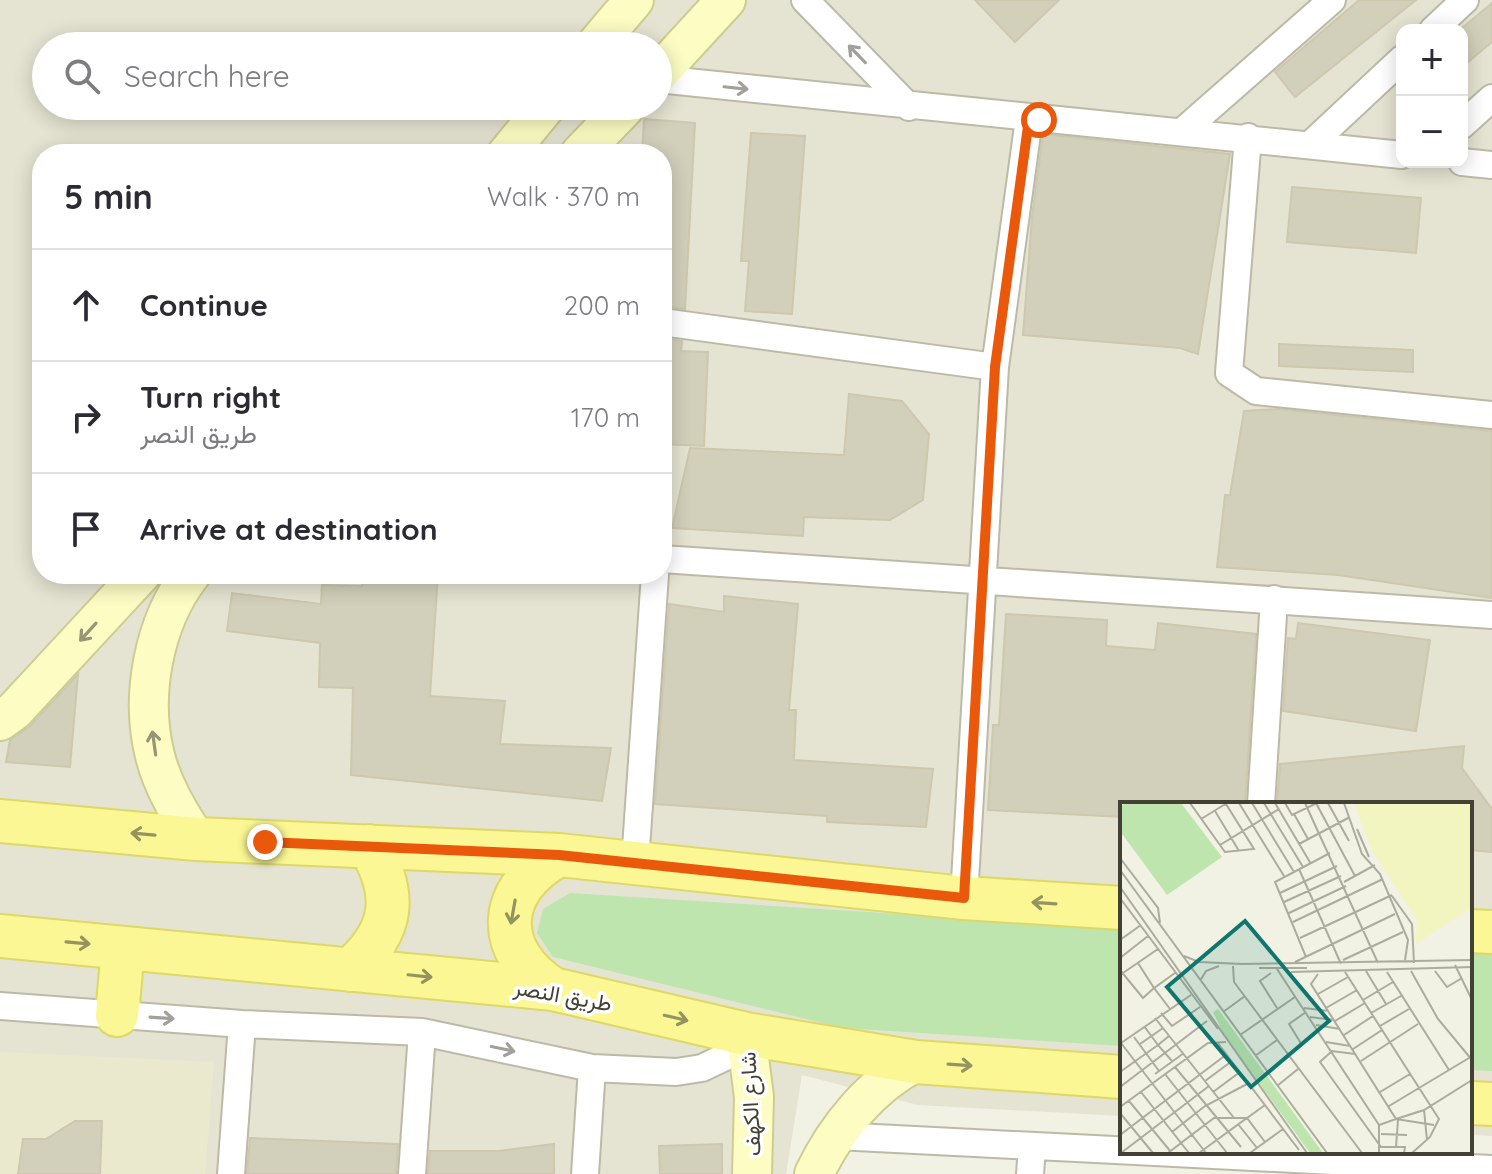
<!DOCTYPE html>
<meta charset="utf-8">
<style>
:root{--surface:#fff;--page:#f7f7f7;--text:#2b2b33;--muted:#7c7c81;--line:#e1e1e2}
body{margin:0;font-family:Quicksand,Vazirmatn,sans-serif;background:var(--page);color:var(--text)}
.controls{position:absolute;right:24px;top:24px;display:grid;overflow:hidden;border-radius:16px;box-shadow:0 4px 20px #0003}
.controls button{width:72px;height:72px;display:grid;place-items:center;padding:0;border:0;border-bottom:2px solid var(--line);background:var(--surface);color:var(--text);font:40px sans-serif}
.stop{position:absolute;width:24px;height:24px;margin:-18px;border:6px solid #ea580c;border-radius:50%;background:#fff}
.stop.end{background:#ea580c;border-color:#fff;box-shadow:0 2px 8px #0008}
.list{margin:0;padding:0;list-style:none}
h2{display:flex;justify-content:space-between;align-items:center;height:104px;margin:0;padding:0 32px;font-size:34px}
h2 small{font-size:26px;font-weight:400;color:var(--muted)}
.list li{display:grid;grid-template-columns:52px 1fr auto;gap:24px;align-items:center;box-sizing:border-box;height:112px;padding:0 32px;border-top:2px solid var(--line)}
.list b{display:block;font-size:30px;white-space:nowrap}
.list p{margin:0;font-size:26px;white-space:nowrap;color:var(--muted)}
.list em{font-size:26px;font-style:normal;color:var(--muted)}
.icon{flex:none;width:44px;height:44px;fill:none;stroke:currentColor;stroke-width:2;stroke-linecap:round;stroke-linejoin:round}
.map{position:relative;flex:none;width:1492px;height:1174px;overflow:hidden}
.search{position:absolute;background:var(--surface);box-shadow:0 4px 20px #0003;left:32px;top:32px;width:640px;height:88px;display:flex;align-items:center;gap:20px;box-sizing:border-box;padding:0 28px;border-radius:44px;color:var(--muted);font-size:30px}
.panel{position:absolute;background:var(--surface);box-shadow:0 4px 20px #0003;left:32px;top:144px;width:640px;height:440px;border-radius:32px}
.map>svg:first-child{display:block}
.residential{fill:#e5e4d2;fill-rule:evenodd}
.education{fill:#eae9ce}
.green{fill:#bee5ae}
.building{fill:#d2cfba;stroke:#cdc8ae;stroke-width:2}
.lines{fill:none;stroke-linecap:round;stroke-linejoin:round}
.street-casing{stroke:#bcbaa7;stroke-width:30}
.secondary-casing{stroke:#cdcc92;stroke-width:42}
.primary-casing{stroke:#ded865;stroke-width:46}
.street{stroke:#fff;stroke-width:26}
.secondary{stroke:#fcfcc3;stroke-width:38}
.primary{stroke:#faf794;stroke-width:42}
.oneway{stroke:#a1a09a}
.oneway2{stroke:#969574}
.oneway3{stroke:#95935f}
.route{stroke:#ea580c;stroke-width:10}
.labels{text-anchor:middle;stroke-width:7;stroke-linejoin:round;paint-order:stroke}
.street-label{font-size:22px;fill:#434134;stroke:#fff}
.inset-road{fill:none;stroke:#abab9e;stroke-width:2}
.view{fill:#0f766e;fill-opacity:0.15;stroke:#0f766e;stroke-width:4}
.inset-edge{fill:none;stroke:#434134;stroke-width:4}
</style>
<div class="map">
<svg width="1492" height="1174" viewBox="0 0 1492 1174">
<rect width="100%" height="100%" fill="#f1f1e4"/>
<path class="residential" d="M0 0H1492V1136L1470 1135V804H1122V1116L918 1105 802 1075 786 1174H0ZM1402 30H1462V162H1402ZM46 46H658V106H46ZM42 154H662V574H42Z"/>
<path class="education" d="M0 1052 214 1062 205 1174H0Z"/>
<path class="green" d="M570 893 1122 928V1046L843 1028 553 957 537 933 543 909Z
M1470 950 1492 952V1071L1470 1070Z"/>
<path class="building" d="M975 0H1059L1015 42Z
M1359 0H1416L1295 97 1275 72Z
M1492 3V42L1462 67V28Z
M644 119 695 123 685 309 662 306V154H642Z
M751 133 805 136 792 314 745 311 749 261H741Z
M1043 134 1230 154 1198 354 1180 348 1023 335 1032 217Z
M1292 187 1421 198 1416 253 1287 242Z
M662 338 682 341 681 351 708 352 704 446 662 444Z
M1279 344 1413 350V372L1279 366Z
M849 394 902 401 929 434 923 500 890 520 804 517 803 536 672 528 690 448 844 455Z
M1278 409 1492 431V598L1338 575 1217 567 1225 495H1230L1244 411Z
M363 574H438L430 696 505 701 500 744 611 748 602 801 351 775 353 688 319 687 320 643 227 631 232 593 321 604 322 585 362 586Z
M724 596 798 604 789 710H796L794 760 933 769 926 827 827 822V816L655 804 669 604 724 612Z
M1006 614 1107 620 1106 646 1155 650 1158 623 1256 634 1245 804H1122V817L988 810 993 725H999Z
M1298 623 1430 640 1416 731 1283 711 1288 638 1296 639Z
M78 674 70 767 6 762 10 740 30 726Z
M1464 746 1462 768 1492 809V852L1470 850V804H1277L1280 764Z
M75 1121H102L100 1174H18L23 1139H46Z
M250 1138 398 1144 396 1174H247Z
M554 1144V1174H428L430 1151H499Z
M722 1144V1174H660L659 1146Z"/>
<g class="lines">
<g class="street-casing">
<path id="street" d="M805 0 909 107
M1433 30 1465 0
M658 79 1402 155
M1462 125 1492 98
M1184 130 1332 0
M1248 137 1229 373 1256 391 1492 415
M1311 144 1402 59
M1462 162 1492 165
M662 322 995 367
M662 559 1492 615
M1261 804 1274 599
M635 863 655 574
M964 898 995 367 1029 119
M0 1006 242 1024 422 1032 592 1068 676 1072 702 1068 725 1057 744 1033
M836 1136 1492 1169
M231 1174 242 1024
M412 1174 422 1032
M585 1174 592 1068
M1030 1174 1032 1147"/>
</g>
<g class="secondary-casing">
<path id="secondary" d="M595 46 634 0
M658 74 726 0
M507 154 546 106
M580 154 626 106
M191 574C153 623 140 697 155 756 163 787 179 813 196 839
M0 721 14 711 141 574
M746 1034 754 1097 752 1174
M814 1174C836 1128 871 1085 916 1062"/>
</g>
<g class="primary-casing">
<path id="primary" d="M0 821 196 839 559 855 964 898 1122 908
M1470 931 1492 932
M0 936 553 989 746 1034 916 1062 1122 1077
M350 970C393 932 399 896 369 846
M553 989C493 951 496 889 559 855
M117 1015 123 948
M1470 1103 1492 1104"/>
</g>
<use href="#street" class="street"/>
<use href="#secondary" class="secondary"/>
<use href="#primary" class="primary"/>
</g>
<defs><path id="oneway-shaft" d="M-6 0H5M1.5-3L5.5 0L1.5 3" fill="none" stroke-width="1.6" stroke-linecap="round" stroke-linejoin="round" transform="scale(2)"/></defs>
<g class="oneway">
<use href="#oneway-shaft" transform="translate(857 54) rotate(-134)"/>
<use href="#oneway-shaft" transform="translate(736 88) rotate(6)"/>
<use href="#oneway-shaft" transform="translate(162 1018) rotate(4)"/>
<use href="#oneway-shaft" transform="translate(503 1049) rotate(12)"/>
</g>
<g class="oneway2">
<use href="#oneway-shaft" transform="translate(88 632) rotate(132)"/>
<use href="#oneway-shaft" transform="translate(154 743) rotate(-98)"/>
</g>
<g class="oneway3">
<use href="#oneway-shaft" transform="translate(143 834) rotate(-175)"/>
<use href="#oneway-shaft" transform="translate(1044 903) rotate(-176)"/>
<use href="#oneway-shaft" transform="translate(513 912) rotate(100)"/>
<use href="#oneway-shaft" transform="translate(78 943) rotate(5)"/>
<use href="#oneway-shaft" transform="translate(420 976) rotate(6)"/>
<use href="#oneway-shaft" transform="translate(676 1018) rotate(13)"/>
<use href="#oneway-shaft" transform="translate(960 1065) rotate(4)"/>
</g>
<g class="lines">
<path class="route" d="M265 842 559 855 964 898 995 367 1029 119 1039 120"/>
</g>
<g class="labels">
<g class="street-label">
<text transform="translate(563 995) rotate(10)" y="8">طريق النصر</text>
<text transform="translate(750 1104) rotate(-93)" y="8">شارع الكهف</text>
</g>
</g>
<g transform="translate(1120 802)">
<rect width="352" height="352" fill="#f1f1e4"/>
<path d="M6 1H61L102 55 47 93 0 29V4ZM98 207 203 351H190L104 233 93 210Z" fill="#bee5ae"/>
<path d="M234 1H352V105L296 142 297 118 252 48Z" fill="#f3f5c0"/>
<path class="inset-road" d="M70 1 105 50 134 47 106 2M119 1 164 74M132 1 174 70M144 1 183 65M155 1 191 62M165 1 172 13 197 1M185 1 258 161M196 1 235 74M208 1 229 39M224 1 242 52 260 72 288 138 285 158M95 9 119 49M174 12 188 37M81 17 107 1M237 27 249 55M179 42 230 15M100 43 159 7M0 56 38 106 40 121M179 67 221 162M0 68 207 351M224 80 255 63M0 85 187 351M160 91 217 64M272 94 292 122 294 161M0 96 98 227M164 100 221 74M169 111 226 84M173 120 263 77M180 136 272 93M0 138 21 123M64 154 79 160 122 162 352 158M186 155 155 80 210 51M0 156 28 134M223 158 283 130M175 160 275 112M18 161 34 186 55 171M335 163 352 198M113 164 114 180 242 351M139 166H187M157 167 259 323V351M0 168 23 196 34 186 50 207M246 169 266 202M291 169 318 217 352 258M315 169 327 185 342 176M171 170 352 165M225 170 319 317 310 335 292 351M267 170 329 268M151 171 140 179 157 206M198 172 191 182 276 317 304 308 352 278M0 173 38 147M80 179 86 169 99 164M198 192 228 175M243 198 273 180M184 206 209 209M206 206 237 188M103 210 125 194M41 211 52 224 80 205M251 211 281 194M190 215 214 218M35 216 114 316M215 219 245 201M196 223 220 227M24 224 38 243 49 234M260 224 289 207M120 233 175 195M224 233 253 214M14 235 39 269M97 240 179 348M206 240 230 244M1 241 86 351M1 241 71 193M20 242 43 226M233 247 262 228M235 252 212 249 200 260 261 345H285L284 351M135 254 157 238M168 254 182 243 169 222 186 210M241 259 298 222M55 265 121 345M0 270 38 243 52 259M35 272 64 251M45 272 107 351M85 279 112 259M157 284 178 267M0 285 87 219M21 290 61 341 48 351M93 290 120 270M260 290 290 272M9 299 51 350M269 304 349 256M0 305 88 241 106 240M304 308 307 338M0 311 33 351M118 322 137 346M259 323 276 317 314 323M52 330 85 304 129 281M261 332 287 333M0 333 107 252M276 345 278 318M1 351 89 284M69 351 61 341 94 316H127L145 303M79 351 127 316 145 340M130 351 163 327"/>
<path class="view" d="M125 119 209 219 131 285 47 185Z"/>
<rect width="352" height="352" class="inset-edge"/>
</g>
</svg>
<div class="controls">
<button>+</button>
<button>−</button>
</div>
<div class="stop" style="left:1039px;top:120px"></div>
<div class="stop end" style="left:265px;top:842px"></div>
<div class="search"><svg class="icon" aria-label="search" viewBox="0 0 24 24"><circle cx="10" cy="10" r="6"/><path d="M15 15l6 6"/></svg>Search here</div>
<section class="panel">
<h2>5 min<small>Walk · 370 m</small></h2>
<ul class="list">
<li><svg class="icon" aria-label="ahead" viewBox="0 0 24 24"><path d="M12 20V5M6 11l6-6 6 6"/></svg><div><b>Continue</b></div><em>200 m</em></li>
<li><svg class="icon" aria-label="right" viewBox="0 0 24 24"><path d="M7 20v-9h11M14 6l5 5-5 5"/></svg><div><b>Turn right</b><p>طريق النصر</p></div><em>170 m</em></li>
<li><svg class="icon" aria-label="arrive" viewBox="0 0 24 24"><path d="M6 21V4h12l-3 4 3 4H6"/></svg><div><b>Arrive at destination</b></div></li>
</ul>
</section>
</div>
